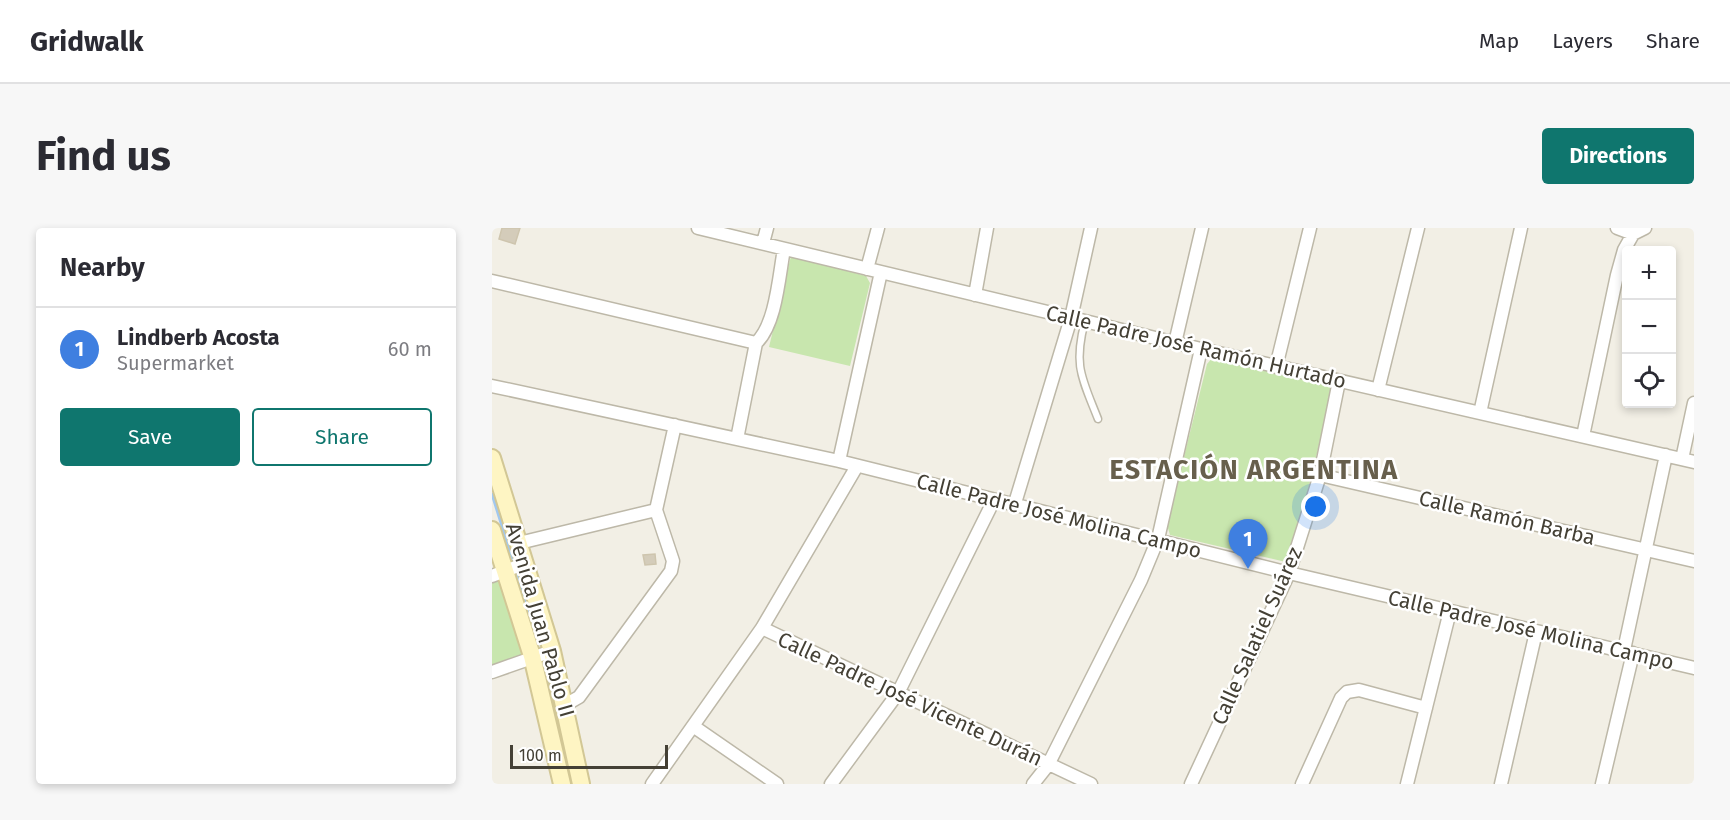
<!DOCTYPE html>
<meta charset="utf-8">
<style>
:root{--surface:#fff;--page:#f7f7f7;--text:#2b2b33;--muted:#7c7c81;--line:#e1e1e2;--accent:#0f766e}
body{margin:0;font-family:"Fira Sans",sans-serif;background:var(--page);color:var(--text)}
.controls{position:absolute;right:18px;top:18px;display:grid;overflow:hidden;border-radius:6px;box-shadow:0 3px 9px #0003}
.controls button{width:54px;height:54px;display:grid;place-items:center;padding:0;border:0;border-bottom:2px solid var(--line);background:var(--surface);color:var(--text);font:30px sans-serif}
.scale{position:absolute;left:18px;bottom:15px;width:158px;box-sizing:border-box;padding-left:6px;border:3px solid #444035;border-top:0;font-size:16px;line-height:21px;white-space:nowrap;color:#444035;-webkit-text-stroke:4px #fff;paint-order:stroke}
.you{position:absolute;left:824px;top:279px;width:21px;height:21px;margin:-15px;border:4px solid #fff;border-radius:50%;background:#1a73e8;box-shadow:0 0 0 9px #1a73e833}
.badge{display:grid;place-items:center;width:39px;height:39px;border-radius:50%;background:var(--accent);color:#fff;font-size:20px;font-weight:700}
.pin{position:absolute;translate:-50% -50px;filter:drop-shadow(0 2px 3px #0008)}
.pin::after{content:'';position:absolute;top:32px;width:21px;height:18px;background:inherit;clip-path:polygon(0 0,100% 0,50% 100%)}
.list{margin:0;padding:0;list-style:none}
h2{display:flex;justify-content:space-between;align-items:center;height:78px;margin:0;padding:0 24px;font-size:26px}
h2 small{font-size:20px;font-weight:400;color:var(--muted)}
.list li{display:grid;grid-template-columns:39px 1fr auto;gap:18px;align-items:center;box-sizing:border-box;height:84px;padding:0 24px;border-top:2px solid var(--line)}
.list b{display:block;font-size:22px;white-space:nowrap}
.list p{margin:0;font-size:20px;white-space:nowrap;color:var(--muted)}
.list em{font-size:20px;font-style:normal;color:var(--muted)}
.actions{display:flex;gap:12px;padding:18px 24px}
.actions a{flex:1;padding:14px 0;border:2px solid var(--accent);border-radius:6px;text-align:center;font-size:21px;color:var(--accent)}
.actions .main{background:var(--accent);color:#fff}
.icon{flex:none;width:33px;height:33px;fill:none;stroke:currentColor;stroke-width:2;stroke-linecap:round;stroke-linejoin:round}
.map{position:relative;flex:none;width:1202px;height:556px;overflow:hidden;border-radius:6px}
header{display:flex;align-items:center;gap:36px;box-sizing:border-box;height:84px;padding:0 30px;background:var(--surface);border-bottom:2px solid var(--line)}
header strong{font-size:28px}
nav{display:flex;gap:33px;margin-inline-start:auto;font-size:21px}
.intro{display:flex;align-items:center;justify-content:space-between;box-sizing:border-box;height:144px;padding:0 36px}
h1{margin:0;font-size:42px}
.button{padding:15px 27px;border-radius:6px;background:var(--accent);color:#fff;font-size:21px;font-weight:700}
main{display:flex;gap:36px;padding:0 36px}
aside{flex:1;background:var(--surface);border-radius:6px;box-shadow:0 3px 9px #0003}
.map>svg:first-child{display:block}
.green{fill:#c8e6ae}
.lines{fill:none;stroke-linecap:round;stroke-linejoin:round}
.stream{stroke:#a1c8ef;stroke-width:3}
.building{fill:#d4ccba;stroke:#cec5ae;stroke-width:1.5}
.lane-casing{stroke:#bdb8a8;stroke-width:9}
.street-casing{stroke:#bdb8a8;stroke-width:15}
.secondary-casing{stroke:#d2c795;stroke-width:20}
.lane{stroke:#fff;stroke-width:6}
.street{stroke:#fff;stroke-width:12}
.secondary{stroke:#fef5c3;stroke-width:16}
.labels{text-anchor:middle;stroke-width:5;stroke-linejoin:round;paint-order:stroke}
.street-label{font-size:21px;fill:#444035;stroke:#fff}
.district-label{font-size:27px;font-weight:bold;letter-spacing:1.5px;fill:#675f4c;stroke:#fff}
</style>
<header>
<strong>Gridwalk</strong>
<nav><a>Map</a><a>Layers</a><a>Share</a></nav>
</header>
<div class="intro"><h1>Find us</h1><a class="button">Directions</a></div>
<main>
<aside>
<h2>Nearby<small></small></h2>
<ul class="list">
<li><span class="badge" style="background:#3f7fe0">1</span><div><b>Lindberb Acosta</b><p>Supermarket</p></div><em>60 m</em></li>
</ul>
<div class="actions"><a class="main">Save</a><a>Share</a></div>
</aside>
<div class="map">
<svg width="1202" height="556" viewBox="0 0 1202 556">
<rect width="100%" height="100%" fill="#f2efe5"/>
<path class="green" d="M299 28 374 48 378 55 358 138 277 119Z
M722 128 842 156 798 335 678 307 675 297 715 136Z
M9 348 33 425 0 438V353Z"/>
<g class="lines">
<path class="stream" d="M0 266 20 330
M26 346 46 417
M51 434 80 556"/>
</g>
<path class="building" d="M10 0H28L23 16 7 11Z
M163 326 164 336 153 337 151 327Z"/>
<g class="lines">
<g class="lane-casing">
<path id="lane" d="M593 93C581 138 590 150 606 191"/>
</g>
<g class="street-casing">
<path id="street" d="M206 0 709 121 1202 234
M1125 0 1141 6 1153 0
M271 15 275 0
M375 41 386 0
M0 53 264 115
M483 67 495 0
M683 115 710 0
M784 139 818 0
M0 158 347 233 797 345 1202 440
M886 162 926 0
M988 185 1029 0
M1091 208 1125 47 1132 22 1141 6 1138 0
M245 211 264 115C284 97 287 48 292 21
M1190 231 1202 175
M347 233 389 44
M828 247 1202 333
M523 275 579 90 599 0
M27 315 164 282
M0 348 34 335
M270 400 599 556
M1132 422 1174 227
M0 444 60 423
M73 477 87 469 179 343 181 333 164 282 183 197
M201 498 285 556
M160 556 270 400 365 238
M339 556 406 465 502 272
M541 556 556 537 649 352 666 311 709 121
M699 556 797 345 828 247 847 153
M810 556 849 470 855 464 867 462 934 480
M915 556 958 383
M1009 556 1044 404
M1110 556 1141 425"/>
</g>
<g class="secondary-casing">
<path id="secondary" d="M0 230 60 423 89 556
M0 302 40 428 70 556"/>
</g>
<use href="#lane" class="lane"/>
<use href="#street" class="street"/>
<use href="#secondary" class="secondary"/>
</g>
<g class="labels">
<g class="street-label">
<text transform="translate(704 119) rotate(13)" y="7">Calle Padre José Ramón Hurtado</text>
<text transform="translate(567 288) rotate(14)" y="7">Calle Padre José Molina Campo</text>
<text transform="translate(1015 290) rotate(13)" y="7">Calle Ramón Barba</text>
<text transform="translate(48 392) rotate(74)" y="7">Avenida Juan Pablo II</text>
<text transform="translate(1039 402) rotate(13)" y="7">Calle Padre José Molina Campo</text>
<text transform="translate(765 408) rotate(-66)" y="7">Calle Salatiel Suárez</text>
<text transform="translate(418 471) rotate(25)" y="7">Calle Padre José Vicente Durán</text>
</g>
<g class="district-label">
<text x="762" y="251">ESTACIÓN ARGENTINA</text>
</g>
</g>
</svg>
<div class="controls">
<button>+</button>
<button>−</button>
<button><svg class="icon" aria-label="locate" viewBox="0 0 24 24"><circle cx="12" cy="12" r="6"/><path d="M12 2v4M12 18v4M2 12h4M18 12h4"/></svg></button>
</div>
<div class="scale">100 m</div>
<div class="you"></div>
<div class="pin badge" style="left:756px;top:341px;background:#3f7fe0">1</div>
</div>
</main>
